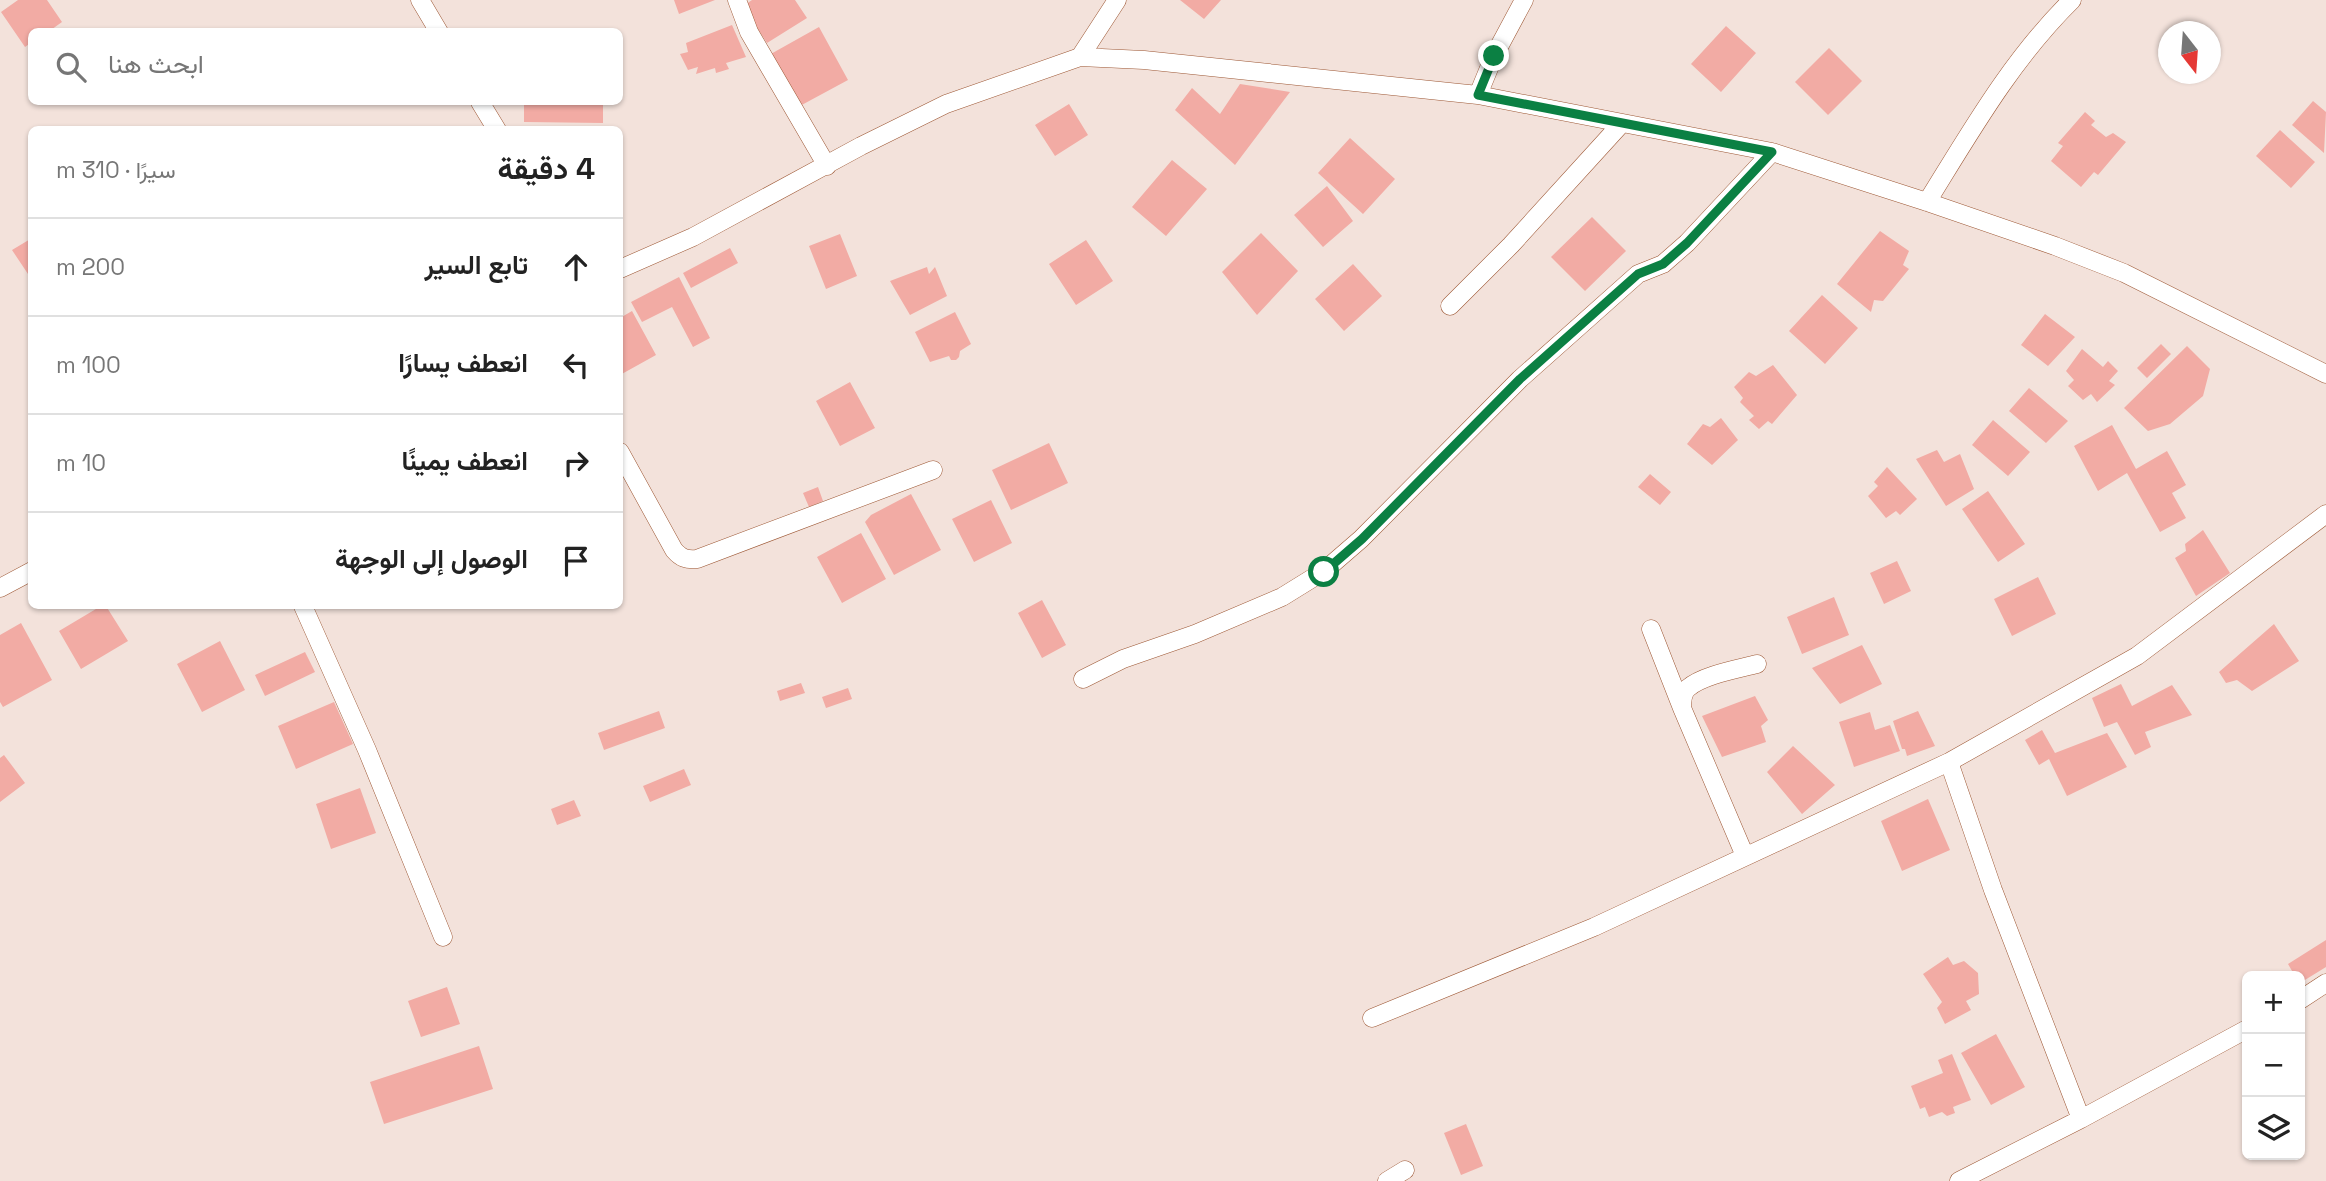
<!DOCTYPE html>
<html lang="ar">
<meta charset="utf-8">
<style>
:root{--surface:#fff;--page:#f6f6f6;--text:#222;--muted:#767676;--line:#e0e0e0}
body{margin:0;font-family:"Space Grotesk",Vazirmatn,sans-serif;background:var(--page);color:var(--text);direction:rtl}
.controls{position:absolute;right:21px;bottom:21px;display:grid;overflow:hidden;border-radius:10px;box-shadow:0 2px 5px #0004}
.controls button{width:63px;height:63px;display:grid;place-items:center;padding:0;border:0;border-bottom:2px solid var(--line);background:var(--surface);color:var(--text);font:35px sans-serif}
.compass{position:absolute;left:2158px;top:21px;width:63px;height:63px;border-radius:50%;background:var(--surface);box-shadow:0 2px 5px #0004;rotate:163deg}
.stop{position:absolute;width:21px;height:21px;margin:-16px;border:5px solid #0b8043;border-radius:50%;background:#fff}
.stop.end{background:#0b8043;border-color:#fff;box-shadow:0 2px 7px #0008}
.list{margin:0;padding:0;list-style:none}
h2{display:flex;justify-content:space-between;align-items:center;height:91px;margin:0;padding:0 28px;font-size:30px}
h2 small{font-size:23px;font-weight:400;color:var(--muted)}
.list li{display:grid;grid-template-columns:46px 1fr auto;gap:21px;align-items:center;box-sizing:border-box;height:98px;padding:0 28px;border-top:2px solid var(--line)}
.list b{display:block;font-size:26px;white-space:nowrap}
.list em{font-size:23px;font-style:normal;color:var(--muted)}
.icon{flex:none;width:38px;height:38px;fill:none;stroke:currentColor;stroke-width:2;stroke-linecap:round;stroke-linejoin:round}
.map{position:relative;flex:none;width:2326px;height:1181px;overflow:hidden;direction:ltr}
.search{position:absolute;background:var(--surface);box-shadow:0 2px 5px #0004;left:28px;top:28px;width:595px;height:77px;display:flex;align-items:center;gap:18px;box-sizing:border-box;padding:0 24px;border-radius:10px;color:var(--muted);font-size:26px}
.panel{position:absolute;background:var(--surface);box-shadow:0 2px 5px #0004;left:28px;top:126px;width:595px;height:483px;border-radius:10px;direction:rtl}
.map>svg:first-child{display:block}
.building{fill:#f2aba4}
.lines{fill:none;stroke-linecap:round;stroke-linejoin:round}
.street-casing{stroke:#9d5734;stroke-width:19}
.street{stroke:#fff;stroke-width:18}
.route{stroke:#0b8043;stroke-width:9}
</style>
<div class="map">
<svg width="2326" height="1181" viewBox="0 0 2326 1181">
<rect width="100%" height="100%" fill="#f3e2db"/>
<path class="building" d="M18 0H47L62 22 48 32H32V42L25 47 1 12Z
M674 0H715L679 14Z
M752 0H795L807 18 767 43 743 6Z
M1180 0H1221L1204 19Z
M732 25 746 57 726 63 729 69 716 73 715 68 696 74 698 67 688 70 680 54 688 52 686 43Z
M1726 26 1756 53 1721 92 1691 64Z
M819 27 848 80 798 107 769 55Z
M1829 48 1862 81 1828 115 1795 82Z
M1240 84 1290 92 1235 165 1175 110 1192 88 1220 114Z
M2313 101 2326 112 2324 153 2292 125Z
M524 102H603V123L524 122Z
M1069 104 1088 135 1055 156 1035 125Z
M2085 112 2095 121 2091 125 2106 137 2113 133 2126 142 2098 175 2094 172 2081 187 2051 161 2063 146 2058 143Z
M2280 130 2315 162 2291 188 2256 156Z
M1350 138 1395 179 1363 214 1318 173Z
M1172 160 1207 189 1166 236 1132 207Z
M1327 186 1353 221 1323 247 1294 215Z
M1592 217 1626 251 1585 291 1551 257Z
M1880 231 1909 251 1903 265 1909 269 1883 301 1874 300 1871 312 1837 284Z
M1261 233 1298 271 1257 315 1222 272Z
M840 234 857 276 826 289 809 246Z
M32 238V280L12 250Z
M1086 240 1113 281 1076 305 1049 264Z
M730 248 738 263 691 288 683 273Z
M1353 264 1382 296 1344 331 1315 299Z
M927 267 929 274 935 267 947 296 910 315 890 281Z
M679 277 710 338 693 347 672 307 642 322 631 302Z
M1822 295 1858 328 1825 364 1789 331Z
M632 311 656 355 620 375V318Z
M955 312 971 344 960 351 959 357 956 360H951L949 356 930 362 915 332Z
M2045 314 2075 337 2048 366 2021 345Z
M2161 344 2171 354 2147 378 2137 368Z
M2187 346 2210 369 2203 396 2170 424 2148 431 2124 408Z
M2082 349 2103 367 2108 361 2118 371 2109 381 2115 385 2097 402 2091 394 2083 400 2068 386 2074 380 2066 371Z
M1773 365 1797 395 1772 424 1768 421 1759 429 1749 420 1754 416 1740 402 1743 398 1734 387 1749 372 1756 376Z
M850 382 875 428 840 446 816 401Z
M2029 388 2068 421 2046 443 2009 411Z
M1721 418 1738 440 1712 465 1687 444 1703 424 1710 427Z
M1993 420 2030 452 2008 476 1972 445Z
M2112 425 2136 469 2167 451 2186 485 2172 493 2186 518 2160 532 2127 473 2098 491 2074 446Z
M1049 443 1068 483 1011 510 992 470Z
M1937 450 1944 462 1960 454 1974 489 1946 506 1916 459Z
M1887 467 1917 499 1900 515 1896 511 1886 518 1868 496 1878 486 1874 482Z
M1650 474 1671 492 1660 505 1638 487Z
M818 487 823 501 809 507 803 493Z
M1988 491 2025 544 1998 562 1962 509Z
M911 494 941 550 894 575 865 522 871 515Z
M991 500 1012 543 974 562 952 519Z
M2203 530 2230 573 2196 596 2175 558 2186 551 2185 544Z
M861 533 886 579 842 603 817 557Z
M1897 561 1911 591 1884 604 1870 573Z
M2038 577 2056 614 2012 636 1994 599Z
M1834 597 1849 635 1802 654 1787 617Z
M1042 600 1066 645 1042 658 1018 613Z
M101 606H106L128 641 81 669 59 631Z
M21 623 52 680 3 707 0 702V635Z
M2274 624 2299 661 2252 691 2237 680 2226 683 2219 672Z
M220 641 245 690 202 712 177 664Z
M1862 645 1882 684 1840 704 1812 668Z
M305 652 315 672 265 696 255 675Z
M801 683 805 693 780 701 777 691Z
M2121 684 2132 706 2172 685 2192 715 2145 732 2151 747 2135 755 2117 722 2104 727 2092 698Z
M848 688 852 699 826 708 822 697Z
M1755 696 1768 720 1761 726 1766 742 1722 757 1702 716Z
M334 702 353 744 296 769 278 726Z
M659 711 665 728 604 750 598 733Z
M1918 711 1935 746 1907 756 1905 749H1902L1893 721Z
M1870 712 1875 730 1890 725 1900 751 1854 767 1839 722Z
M2042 730 2055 753 2107 733 2127 767 2067 796 2049 759 2039 765 2025 740Z
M1793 746 1835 785 1802 814 1767 772Z
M4 755 25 783 0 802V758Z
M684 769 691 785 650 802 643 786Z
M360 788 376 833 331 849 316 804Z
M1928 799 1950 850 1902 871 1881 821Z
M574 800 581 816 557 825 551 809Z
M2326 940V967L2300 983V976H2295L2288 964Z
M1948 957 1953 965 1964 961 1978 973 1979 994 1966 1001 1971 1010 1945 1024 1937 1008 1942 1002 1923 974Z
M447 987 460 1024 421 1037 408 1001Z
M1996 1034 2025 1087 1991 1105 1961 1053Z
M479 1046 493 1089 384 1124 370 1082Z
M1952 1054 1971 1100 1953 1107 1955 1113 1947 1116 1942 1112 1929 1117 1925 1107 1920 1109 1911 1086 1943 1073 1938 1060Z
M1466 1124 1483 1166 1461 1175 1444 1133Z"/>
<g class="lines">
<g class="street-casing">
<path id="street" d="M420 0 439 32
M737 0 749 32 827 166
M1080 57 1117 0
M1478 95 1494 56 1524 0
M480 102 497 130
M1927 202C1971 131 2012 59 2072 0
M620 269 693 237 861 146 946 104 1080 57 1144 60 1478 95 1772 152 1927 202 2055 246 2124 273 2326 374
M1450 306 1511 245 1622 123
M620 452 674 550C681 558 686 560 697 559L933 470
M0 588 32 571
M303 606 367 750 443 937
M1651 629 1682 708 1745 856
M1083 679 1123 659 1195 634 1282 597 1324 571 1361 539 1520 379 1638 274 1663 264 1687 243 1772 152
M1682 708C1682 701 1682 693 1688 688 1703 675 1738 669 1757 664
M1949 762 1993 890 2081 1119
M2300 1000 2326 983
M1372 1018 1594 927 1949 762 2137 656 2326 514
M1387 1181 1405 1170
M1959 1181 2081 1119 2247 1029"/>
</g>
<use href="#street" class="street"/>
</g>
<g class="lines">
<path class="route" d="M1324 572 1362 539 1520 379 1638 274 1663 264 1687 243 1772 152 1478 95 1494 56"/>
</g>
</svg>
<div class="controls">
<button>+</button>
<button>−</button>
<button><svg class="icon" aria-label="layers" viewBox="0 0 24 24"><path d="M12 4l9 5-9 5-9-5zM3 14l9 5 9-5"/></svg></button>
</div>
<svg class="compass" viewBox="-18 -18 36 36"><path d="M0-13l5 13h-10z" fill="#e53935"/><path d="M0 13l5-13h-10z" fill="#767676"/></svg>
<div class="stop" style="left:1324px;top:572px"></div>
<div class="stop end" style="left:1494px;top:56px"></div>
<div class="search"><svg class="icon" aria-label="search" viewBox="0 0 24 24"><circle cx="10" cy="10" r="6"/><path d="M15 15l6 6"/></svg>ابحث هنا</div>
<section class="panel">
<h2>4 دقيقة<small>سيرًا · 310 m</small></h2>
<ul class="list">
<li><svg class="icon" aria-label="ahead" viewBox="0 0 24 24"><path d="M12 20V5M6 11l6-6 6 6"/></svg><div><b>تابع السير</b></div><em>200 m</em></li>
<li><svg class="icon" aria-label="left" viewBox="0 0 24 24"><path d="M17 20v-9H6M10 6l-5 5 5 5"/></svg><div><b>انعطف يسارًا</b></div><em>100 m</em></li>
<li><svg class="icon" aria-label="right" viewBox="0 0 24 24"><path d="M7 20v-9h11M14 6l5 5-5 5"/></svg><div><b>انعطف يمينًا</b></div><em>10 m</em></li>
<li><svg class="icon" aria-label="arrive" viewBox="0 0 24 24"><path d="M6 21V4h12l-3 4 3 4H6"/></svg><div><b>الوصول إلى الوجهة</b></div></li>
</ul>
</section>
</div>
